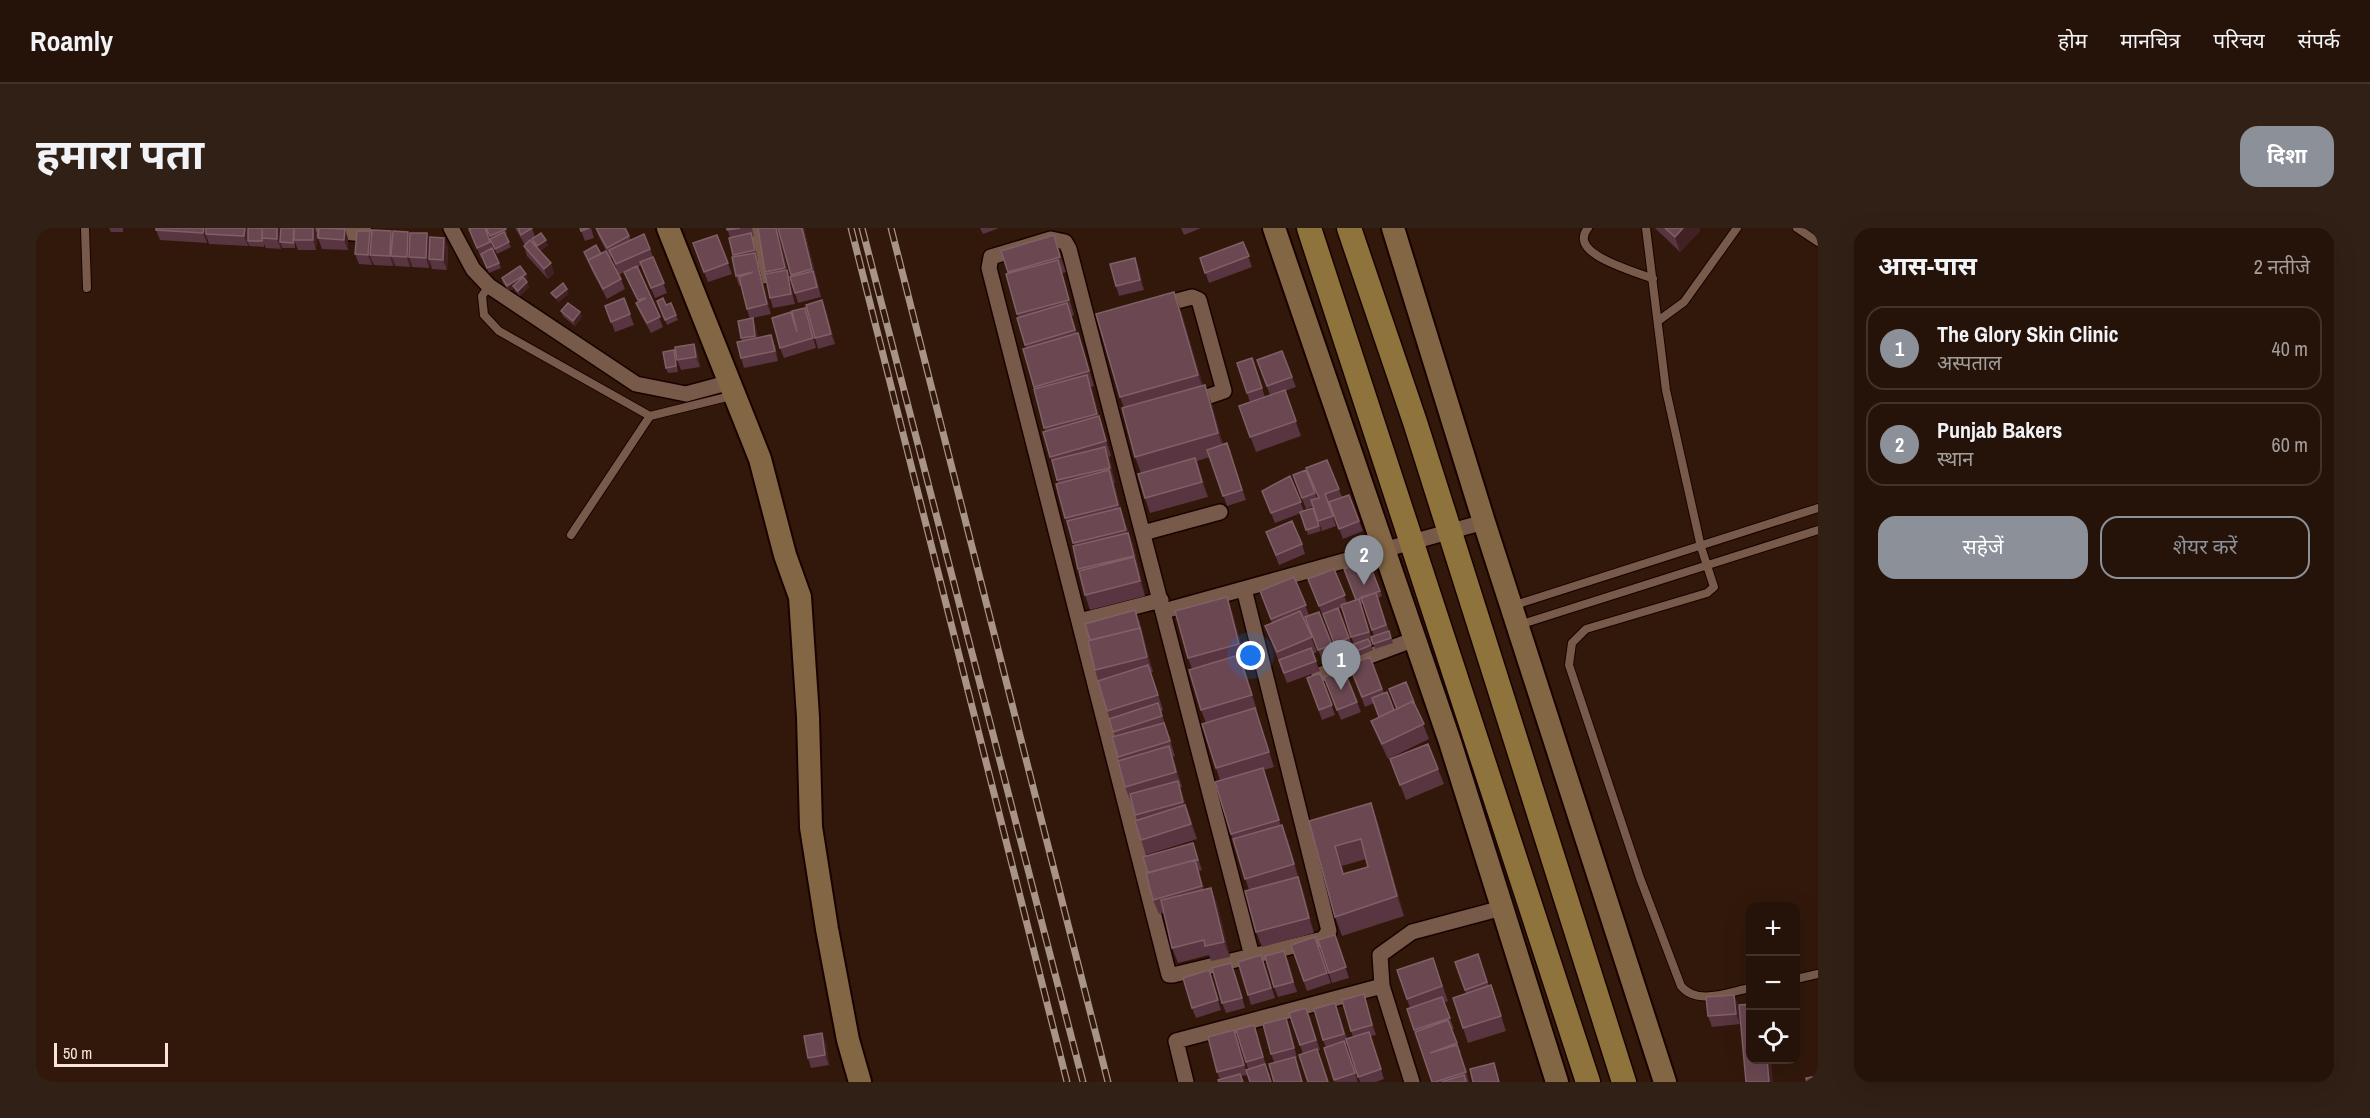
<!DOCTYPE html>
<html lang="hi">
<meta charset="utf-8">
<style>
:root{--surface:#251208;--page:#312016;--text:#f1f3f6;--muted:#a39e9c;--line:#423229;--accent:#8c9099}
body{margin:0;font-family:"Archivo Narrow","Noto Sans Devanagari",sans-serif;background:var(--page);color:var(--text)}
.controls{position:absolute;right:18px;bottom:18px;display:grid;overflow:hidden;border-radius:12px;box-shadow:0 6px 24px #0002}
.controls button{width:54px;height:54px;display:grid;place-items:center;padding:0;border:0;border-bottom:2px solid var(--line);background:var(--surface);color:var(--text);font:30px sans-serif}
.scale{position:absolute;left:18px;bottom:15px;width:114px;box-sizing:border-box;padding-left:6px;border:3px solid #f7e5db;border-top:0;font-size:16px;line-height:21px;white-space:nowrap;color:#f7e5db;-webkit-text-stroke:4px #31180a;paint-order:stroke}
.you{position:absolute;left:1215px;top:428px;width:21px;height:21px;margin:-15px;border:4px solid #fff;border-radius:50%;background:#1a73e8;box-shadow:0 0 0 9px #1a73e833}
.badge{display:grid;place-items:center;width:39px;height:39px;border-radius:50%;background:var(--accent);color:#fff;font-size:20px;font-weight:700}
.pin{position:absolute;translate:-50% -50px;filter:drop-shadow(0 2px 3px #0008)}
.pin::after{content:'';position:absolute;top:32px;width:21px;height:18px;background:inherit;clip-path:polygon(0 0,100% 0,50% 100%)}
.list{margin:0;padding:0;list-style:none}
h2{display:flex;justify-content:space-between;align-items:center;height:78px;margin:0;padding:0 24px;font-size:26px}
h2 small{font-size:20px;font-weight:400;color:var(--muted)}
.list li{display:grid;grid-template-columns:39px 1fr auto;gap:18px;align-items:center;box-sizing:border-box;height:84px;margin:0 12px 12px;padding:0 12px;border:2px solid var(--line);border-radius:18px}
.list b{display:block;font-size:22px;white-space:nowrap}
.list p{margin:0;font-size:20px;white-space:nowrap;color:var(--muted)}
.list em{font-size:20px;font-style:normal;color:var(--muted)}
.actions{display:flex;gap:12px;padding:18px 24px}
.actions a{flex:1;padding:14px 0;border:2px solid var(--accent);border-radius:18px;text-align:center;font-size:21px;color:var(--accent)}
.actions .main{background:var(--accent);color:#fff}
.icon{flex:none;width:33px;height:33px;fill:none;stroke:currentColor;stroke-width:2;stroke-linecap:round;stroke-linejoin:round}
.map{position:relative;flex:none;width:1782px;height:854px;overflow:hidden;border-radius:18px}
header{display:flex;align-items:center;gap:36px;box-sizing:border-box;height:84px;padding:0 30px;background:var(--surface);border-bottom:2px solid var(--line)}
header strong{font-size:28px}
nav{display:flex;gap:33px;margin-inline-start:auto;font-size:21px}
.intro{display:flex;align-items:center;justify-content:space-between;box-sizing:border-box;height:144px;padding:0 36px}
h1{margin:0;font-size:42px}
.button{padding:15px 27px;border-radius:18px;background:var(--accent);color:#fff;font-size:21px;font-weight:700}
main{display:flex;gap:36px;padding:0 36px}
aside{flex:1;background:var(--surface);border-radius:18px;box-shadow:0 6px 24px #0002}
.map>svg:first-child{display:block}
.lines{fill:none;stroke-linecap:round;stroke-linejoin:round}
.lane-casing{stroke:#180300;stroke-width:10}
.street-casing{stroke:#180300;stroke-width:18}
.secondary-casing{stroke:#180300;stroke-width:26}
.primary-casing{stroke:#180300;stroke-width:27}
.lane{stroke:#785a4a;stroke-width:8}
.street{stroke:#785a4a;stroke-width:15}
.secondary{stroke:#836643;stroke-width:22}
.primary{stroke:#8e733c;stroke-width:24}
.rail-casing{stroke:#a89387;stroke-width:7}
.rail{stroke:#31180a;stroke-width:4.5;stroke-dasharray:14;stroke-linecap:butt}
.wall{fill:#593441;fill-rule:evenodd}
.shaded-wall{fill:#422124}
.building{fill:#6a4751;stroke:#806067;stroke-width:1.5;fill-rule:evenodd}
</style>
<header>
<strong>Roamly</strong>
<nav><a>होम</a><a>मानचित्र</a><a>परिचय</a><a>संपर्क</a></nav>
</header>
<div class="intro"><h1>हमारा पता</h1><a class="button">दिशा</a></div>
<main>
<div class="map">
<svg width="1782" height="854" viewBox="0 0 1782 854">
<rect width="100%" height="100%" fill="#31180a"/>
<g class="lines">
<g class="lane-casing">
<path id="lane" d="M49 0 51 60
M1552 0C1530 26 1599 43 1617 51
M1610 0 1630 162 1665 319 1678 359 1671 365 1550 401 1536 415 1533 437 1604 650 1645 758C1661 778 1693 764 1714 760
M1761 0 1782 14
M453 58 446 68 448 87 463 103 614 188
M1622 93 1648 74 1701 0
M535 307 614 188 695 168
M1476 378 1782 280
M1483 397 1782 302
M1760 751 1782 746"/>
</g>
<g class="street-casing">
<path id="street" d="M256 0 330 6
M415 0 437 41 453 58 600 156 650 166 691 155
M721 0 728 48
M1122 78 1156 69 1163 72 1188 163 1153 175
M1107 305 1184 284
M1208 361 1293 703 1287 711 1137 747H1133L953 40 955 29 1015 11 1029 14 1033 21 1216 728
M1128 383 1448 294
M1043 393 1125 372
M1283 447 1379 411
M1150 854 1140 813 1346 758
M1376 854 1346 758 1344 727 1376 704 1466 680"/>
</g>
<g class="secondary-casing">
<path id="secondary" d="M632 0 724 231 749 327 764 369 772 489 775 599 791 701 812 812 824 854
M1238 0 1414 514 1521 854
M1357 0 1448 294 1629 854"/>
</g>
<g class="primary-casing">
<path id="primary" d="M1273 0 1552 854
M1313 0 1379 194 1588 854"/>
</g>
<use href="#lane" class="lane"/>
<use href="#street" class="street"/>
<use href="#secondary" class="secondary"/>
<use href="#primary" class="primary"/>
<g class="rail-casing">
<path id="rail" d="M815 0 1031 854
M826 0 1047 854
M855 0 1072 854"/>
</g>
<use href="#rail" class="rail"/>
</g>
<path class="wall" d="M73 0H87V4H75Z
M245 0H279L281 5 280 22H262L259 14V20H246L245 15V21L230 20 228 16V19L213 18 212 15V18L173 16 171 10V15L124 12 120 2Z
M433 0H449L465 40 453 45 446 29 445 30Z
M450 0H469L471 6 469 7 475 19 461 26Z
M479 0H496L499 9 512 17 504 23 518 45 512 51 491 28 488 18 489 17Z
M544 0H555L558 10 549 13Z
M560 0H589L595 12 614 21 631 65 619 70 605 37 602 39 627 99 615 105 604 85 600 75 602 74 592 54 588 44 583 47 576 29 574 30 562 7Z
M691 0H716L718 8 716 9 722 32H721L735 86 717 90 720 100 722 110 739 117 742 133 708 140 705 130 706 113 705 110 714 91 711 81 705 57 703 58 700 48 698 29 693 10H694Z
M722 0H742L759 76 737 80 734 70Z
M742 0H768L785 69 762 75 759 65 756 49Z
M944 0H963L947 6Z
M1145 0H1165L1148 7Z
M1619 0H1663L1664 3 1644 24Z
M309 1 312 11V22L286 21 282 10Z
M391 5 394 12 408 10 412 20 411 42 396 41 394 34 393 40 376 39 375 34 374 39 359 38 358 34 357 38 338 37 336 33V37L323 36 319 26 335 7 374 8Z
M681 7 696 46 672 54 657 15Z
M1207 14 1216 39 1173 55 1164 30Z
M1023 22 1030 44 1026 45 1038 87 1036 88 1041 105 1047 120 1058 158 1055 159 1075 228 1073 229 1079 255H1078L1085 281 1098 320 1109 368 1054 382 1049 367 1042 341 1038 317 1029 290 1022 255 1014 229 1009 203 987 121 990 120 981 90 982 89 970 46 972 45V44Z
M548 24 565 26 585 51 589 61 571 71 556 43Z
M1103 40 1108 62 1083 68 1080 58Z
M490 46 491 51 489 52 493 59 484 68 479 63 478 60 473 63 467 55 466 50Z
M588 70 598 97 579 104 569 78Z
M621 73 630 77 635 75 642 92 631 97Z
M769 80 773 90 780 120 748 130 744 120 761 101Z
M790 82 799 116 782 121 779 110Z
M525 83 544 84 546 89 539 98 527 88Z
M1145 83 1167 158 1176 177 1187 216 1191 215 1210 272 1191 278 1174 229 1161 233 1172 269 1114 285 1109 270 1105 245 1099 229 1088 180 1084 169Z
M658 116 662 126 664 139 645 142 641 132Z
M638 122 639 127 642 144 632 145 630 140Z
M1246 123 1260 159 1249 163 1265 208 1220 224 1203 178 1214 174 1201 135 1216 130 1229 169 1234 167 1221 132Z
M1291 232 1306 269 1313 267 1327 303 1307 311 1294 276H1293L1300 298 1286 303 1277 278 1270 281 1257 247 1270 242 1281 270H1282Z
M1254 248 1268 283 1277 280 1285 303 1272 307 1265 285 1239 295 1226 263Z
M1230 304 1266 316 1269 326 1243 337Z
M1332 332 1346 368 1342 370 1357 415 1339 421 1337 414 1334 415 1337 422 1318 430 1314 421 1302 425 1272 351 1298 341 1311 375 1320 372ZM1327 375 1338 408 1335 409 1325 376ZM1306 380 1318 417H1316L1302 381Z
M1258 349 1273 387 1283 384 1299 427 1286 432 1271 393 1269 394 1281 424 1277 426 1284 443 1251 455 1229 398 1236 395 1224 363Z
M1196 384 1209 430 1205 432 1221 482H1220L1238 539 1228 542 1245 598 1252 612 1278 705 1226 719 1220 704 1213 662 1195 606 1184 552 1180 540 1170 495 1165 482 1156 441 1152 430Z
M1103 392 1117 444H1115L1127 482 1125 483 1139 528 1137 529 1146 559H1144L1161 611 1110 627 1105 612 1101 592 1096 573 1095 574 1089 559 1083 533 1076 509H1079L1059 442Z
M1334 429 1348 465 1358 482 1378 474 1393 511 1352 531 1341 508 1335 493 1343 489 1338 475 1329 479 1313 437Z
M1308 442 1325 484 1305 492 1288 449Z
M1284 445 1299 487 1286 492 1271 450Z
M1354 531 1402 541 1408 556 1370 572Z
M1335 575 1342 595 1368 688 1306 708 1299 689 1273 593ZM1330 631 1332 639 1308 645 1306 638Z
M1157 615 1166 642 1163 643 1168 662 1181 675 1194 729 1175 733 1173 727 1142 735 1136 720 1128 685 1123 686 1117 672 1112 645Z
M1299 707 1313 750 1296 755 1282 712Z
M1279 710 1295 755 1271 763 1255 717Z
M1442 726 1453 758 1455 757 1470 803 1432 815 1427 800 1430 765 1419 734Z
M1225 727 1239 770 1215 777 1212 767Z
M1397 730 1412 773 1408 775 1418 801H1416L1425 825H1424L1433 854H1396L1371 781 1374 780 1361 742Z
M1252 733 1261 764 1242 769 1238 759Z
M1173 742 1185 782 1160 790 1156 780Z
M1199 745 1209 780 1190 785 1186 775Z
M1331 776 1340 807 1334 808 1348 851 1340 854H1324L1312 816 1309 817 1322 854H1299L1288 820H1290L1287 812 1303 785 1311 811 1317 809 1315 803Z
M1702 777 1704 796 1676 799 1672 788Z
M1270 780 1284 822 1267 826 1253 785Z
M1218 797 1235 854H1214L1212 847 1205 848 1207 854H1183L1184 852 1181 844 1202 812 1210 842 1212 841 1210 834Z
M1254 800 1261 830 1259 831 1267 854H1238V834L1235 826Z
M790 815 793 837 775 840 772 830Z"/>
<path class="shaded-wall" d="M168 0H172L170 6 171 10V15L167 5Z
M209 0H213L212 18 208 8Z
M241 0H245V21L241 11Z
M277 0H279L281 5 280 22 277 12Z
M740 0H742L759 76 749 40Z
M766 0H768L780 51 776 41Z
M1647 0H1663L1664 3 1644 24 1639 9Z
M309 1 312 11V22L308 12Z
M334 3 338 14 334 27 336 33V37L332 27Z
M355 3 359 13 355 28 358 34 357 38 354 28Z
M372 4 376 14 373 29 375 34 374 39 371 29Z
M391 5 395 16 393 31 394 34 393 40 390 30Z
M715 5 718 15 722 32 719 22Z
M1018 7 1023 22 1030 44 1024 29Z
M408 10 412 20 411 42 407 32Z
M510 12 512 17 503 23 501 18Z
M719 25 722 35 735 86 731 76Z
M1099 30 1103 40 1108 62 1104 52Z
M1022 32 1027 47 1038 87 1033 72Z
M515 35 518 45 512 51 508 41Z
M490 46 491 51 473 63 471 58Z
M491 54 493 59 484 68 482 63Z
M531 61 533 66 522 75 520 70Z
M1138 64 1145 83 1169 166 1162 147Z
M786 72 790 82 799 116 795 106Z
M769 80 773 90 780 120 777 110Z
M544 84 546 89 539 98 537 93Z
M717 90 720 100 723 118 719 108Z
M1042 105 1047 120 1058 158 1053 143Z
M735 107 739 117 742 133 739 123Z
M658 116 662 126 664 139 660 129Z
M1051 147 1056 162 1075 228 1061 186Z
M1169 157 1176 177 1189 225 1182 205Z
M1069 219 1075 234 1079 255 1074 240Z
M1159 230 1165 245 1172 269 1166 254Z
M1073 242 1090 295 1095 317 1082 277Z
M1092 305 1098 320 1103 343 1098 328Z
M1098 329 1103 344 1109 368 1104 353Z
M1191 369 1196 384 1209 430 1203 416Z
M1099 382 1109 415 1117 444 1111 429Z
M1203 427 1209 442 1221 482 1216 467Z
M1128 495 1134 509 1139 528Z
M1133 518 1138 533 1146 559 1140 544Z
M1227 540 1233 555 1248 607 1243 592Z
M1142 553 1147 568 1161 611 1147 574Z
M1335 575 1342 595 1368 688 1361 668Z
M1246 597 1252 612 1263 651 1258 636Z
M1299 618 1306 638 1314 665 1307 646Z
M1159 632 1164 647 1172 673 1166 658Z
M1262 649 1268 664 1278 705 1273 690Z
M1175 660 1181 675 1194 729 1188 714Z
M1248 723 1252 733 1261 764 1257 754Z
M1328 766 1331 776 1340 807 1336 797Z
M1698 767 1702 777 1704 796 1700 786Z
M1250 790 1254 800 1261 830 1258 820Z
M1198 802 1202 812 1212 847 1208 837Z
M786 805 790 815 793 837 789 827Z
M1731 831H1735L1737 854H1733Z"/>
<path class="building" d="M120 0H168L167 5 120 2Z
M170 0H209L208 8 170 6Z
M212 0H226V13H212Z
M226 0H241V11L226 10Z
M245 0H258L257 15 244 14Z
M258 0H277V12H258Z
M283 0 309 1 308 12 282 10Z
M436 0H449L454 14 441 20 433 1Z
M450 0H469L470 1 454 8Z
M482 0H496L485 7Z
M544 0H553L545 3Z
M560 0H589L593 8 571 20Z
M691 0H704L691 2Z
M722 0H740L749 40 729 44Z
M742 0H766L776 41 755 47Z
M1629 0H1647L1639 9Z
M336 2 355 3 354 28 334 27Z
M321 3H334L332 27 319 26Z
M357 3 372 4 371 29 355 28Z
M468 4 473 14 459 21 454 11Z
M374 5H391L390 30 373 29Z
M505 5 510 12 501 18 496 11Z
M715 5 719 22 697 27 693 10Z
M608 6 614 21 580 36 573 22Z
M681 7 692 35 668 44 657 15Z
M1018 7 1024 29 972 44 965 23Z
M394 9 408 10 407 32 393 31Z
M494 12 515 35 508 41 488 18Z
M1207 14 1213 28 1169 45 1164 30Z
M560 17 565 26 552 32 548 24Z
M456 20 463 35 451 40 445 26Z
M570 23 585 51 567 61 552 32Z
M719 25 731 76 711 81 703 49 717 44 700 48 696 29Z
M617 29 628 55 615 60 604 34Z
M1099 30 1104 52 1080 58 1074 36Z
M1022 32 1033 72 981 86 970 46Z
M484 38 490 46 471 58 466 50Z
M601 38 624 89 611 95 600 75 610 70 602 72 588 44Z
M751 42 755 66 734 70 729 46Z
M777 43 781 59 759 65 754 49Z
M487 49 491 54 482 63 477 58Z
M527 55 531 61 520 70 515 65Z
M1138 64 1162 147 1084 169 1060 86Z
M588 70 594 86 575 94 569 78Z
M627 70 630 77 635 75 640 87 629 92 621 73Z
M786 72 795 106 779 110 770 77Z
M532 75 544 84 537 93 525 83Z
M1031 75 1039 102 989 117 981 90Z
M769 80 777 110 744 120 736 90 755 84 761 104 756 83Z
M717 90 719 108 705 110 702 93Z
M1042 105 1053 143 998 159 987 121Z
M735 107 739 123 705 130 701 114Z
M658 116 660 129 641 132 639 119Z
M638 122 640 138 630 140 627 124Z
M1246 123 1256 149 1231 158 1221 132Z
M1216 130 1226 160 1211 165 1201 135Z
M1051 147 1061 186 1008 200 998 161Z
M1169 157 1182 205 1099 229 1086 180Z
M1249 162 1260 193 1214 209 1203 178Z
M1063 188 1070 213 1014 229 1007 204Z
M1191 215 1206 262 1187 268 1171 222Z
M1069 219 1074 240 1021 252 1016 232Z
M1159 230 1166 254 1109 270 1102 246Z
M1291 232 1303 261 1289 266 1297 288 1282 293 1275 272 1283 270 1270 240Z
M1073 242 1082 277 1029 290 1020 256Z
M1270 242 1279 265 1266 270 1257 247Z
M1254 248 1265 274 1235 285 1226 263Z
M1313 267 1323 293 1303 301 1293 274Z
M1084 280 1090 302 1037 315 1031 293Z
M1277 280 1283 298 1270 302 1264 284Z
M1256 293 1266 316 1240 327 1230 304Z
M1092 305 1098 328 1042 341 1037 318Z
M1098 329 1104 353 1049 367 1043 343Z
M1332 332 1344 363 1320 372 1308 341Z
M1298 341 1309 367 1283 378 1272 351Z
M1258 349 1270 377 1235 391 1224 363Z
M1340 365 1350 397 1336 402 1325 369Z
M1191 369 1203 416 1152 430 1139 383Z
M1323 371 1333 404 1315 409 1305 377Z
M1302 380 1313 410 1298 415 1287 386Z
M1099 382 1104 401V400L1054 412 1049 396Z
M1264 383 1276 409 1241 424 1229 398Z
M1283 384 1296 417 1282 422 1269 389Z
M1104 400 1111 429 1059 442 1052 413Z
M1353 403 1355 410 1337 416 1335 409Z
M1332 411 1335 417 1316 425 1313 418Z
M1275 420 1280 433 1248 445 1243 432Z
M1203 427 1216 467 1165 482 1153 442Z
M1334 429 1346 461 1326 469 1313 437Z
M1112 437 1122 467 1071 483 1062 453Z
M1308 442 1321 474 1301 482 1288 449Z
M1284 445 1296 477 1283 482 1271 450Z
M1370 454 1378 474 1377 475V473L1361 481 1353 461Z
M1351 464 1358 482 1343 489 1336 470Z
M1377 473 1388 496 1346 516 1335 493Z
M1122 475 1126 488 1077 504 1073 491Z
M1219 480 1233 524 1180 540 1166 496Z
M1128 495 1134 513 1082 529 1076 509Z
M1392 516 1402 541 1364 557 1354 531Z
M1133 518 1140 544 1089 559 1082 533Z
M1227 540 1243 592 1195 606 1179 554Z
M1142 553 1147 574 1099 587 1094 566Z
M1335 575 1361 668 1299 689 1273 593ZM1325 611 1332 639 1307 646 1299 618Z
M1149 577 1155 596 1105 612 1099 593Z
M1246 597 1258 636 1209 651 1197 611Z
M1157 615 1162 632 1159 633V632L1112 645 1107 629Z
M1159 632 1166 658 1117 672 1110 645Z
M1262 649 1273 690 1220 704 1209 663Z
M1175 660 1188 714 1169 718 1168 712 1136 720 1125 672Z
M1299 707 1310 739 1293 745 1282 712Z
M1279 709 1291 745 1268 753 1255 717Z
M1248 723 1257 754 1238 759 1229 728Z
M1442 726 1451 754 1429 762 1419 734Z
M1225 727 1235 760 1212 767 1202 734Z
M1397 730 1406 758 1371 771 1361 742Z
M1195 735 1206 770 1186 775 1176 740Z
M1173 742 1182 772 1156 780 1147 750Z
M1455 757 1465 788 1427 800 1417 770Z
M1328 766 1336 797 1315 803 1306 772Z
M1698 767 1700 786 1672 788 1670 769Z
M1406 769 1414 790 1378 802 1371 781Z
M1299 775 1308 806 1287 812 1278 781Z
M1714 776V831H1731L1733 854H1710L1703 777Z
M1270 780 1280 812 1264 817 1253 785Z
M1250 790 1258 820 1235 826 1227 796Z
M1412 792 1421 815 1394 825 1421 817 1430 844 1399 854H1396L1379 804Z
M1218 797 1227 829 1210 834 1200 802Z
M1198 802 1208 837 1181 844 1172 809Z
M1333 804 1345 841 1322 849 1310 811Z
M786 805 789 827 772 830 768 808Z
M1308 813 1319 845 1298 852 1288 820Z
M1281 821 1292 854H1272L1263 827Z
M1259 829 1266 854H1238L1233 836Z
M1458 835 1463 854H1437L1434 841Z
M1229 836 1235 854H1214L1210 842Z
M1204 846 1207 854H1183L1182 852Z
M1428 847 1430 854H1405Z
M1782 848V854H1771L1770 850Z"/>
</svg>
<div class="controls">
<button>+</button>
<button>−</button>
<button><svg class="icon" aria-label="locate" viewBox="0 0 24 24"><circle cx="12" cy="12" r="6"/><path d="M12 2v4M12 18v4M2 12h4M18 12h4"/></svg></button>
</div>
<div class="scale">50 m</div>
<div class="you"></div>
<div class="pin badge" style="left:1305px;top:462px">1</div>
<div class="pin badge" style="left:1328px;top:357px">2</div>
</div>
<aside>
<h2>आस-पास<small>2 नतीजे</small></h2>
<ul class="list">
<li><span class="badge">1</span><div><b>The Glory Skin Clinic</b><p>अस्पताल</p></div><em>40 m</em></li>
<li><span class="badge">2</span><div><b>Punjab Bakers</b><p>स्थान</p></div><em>60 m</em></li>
</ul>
<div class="actions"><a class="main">सहेजें</a><a>शेयर करें</a></div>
</aside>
</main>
